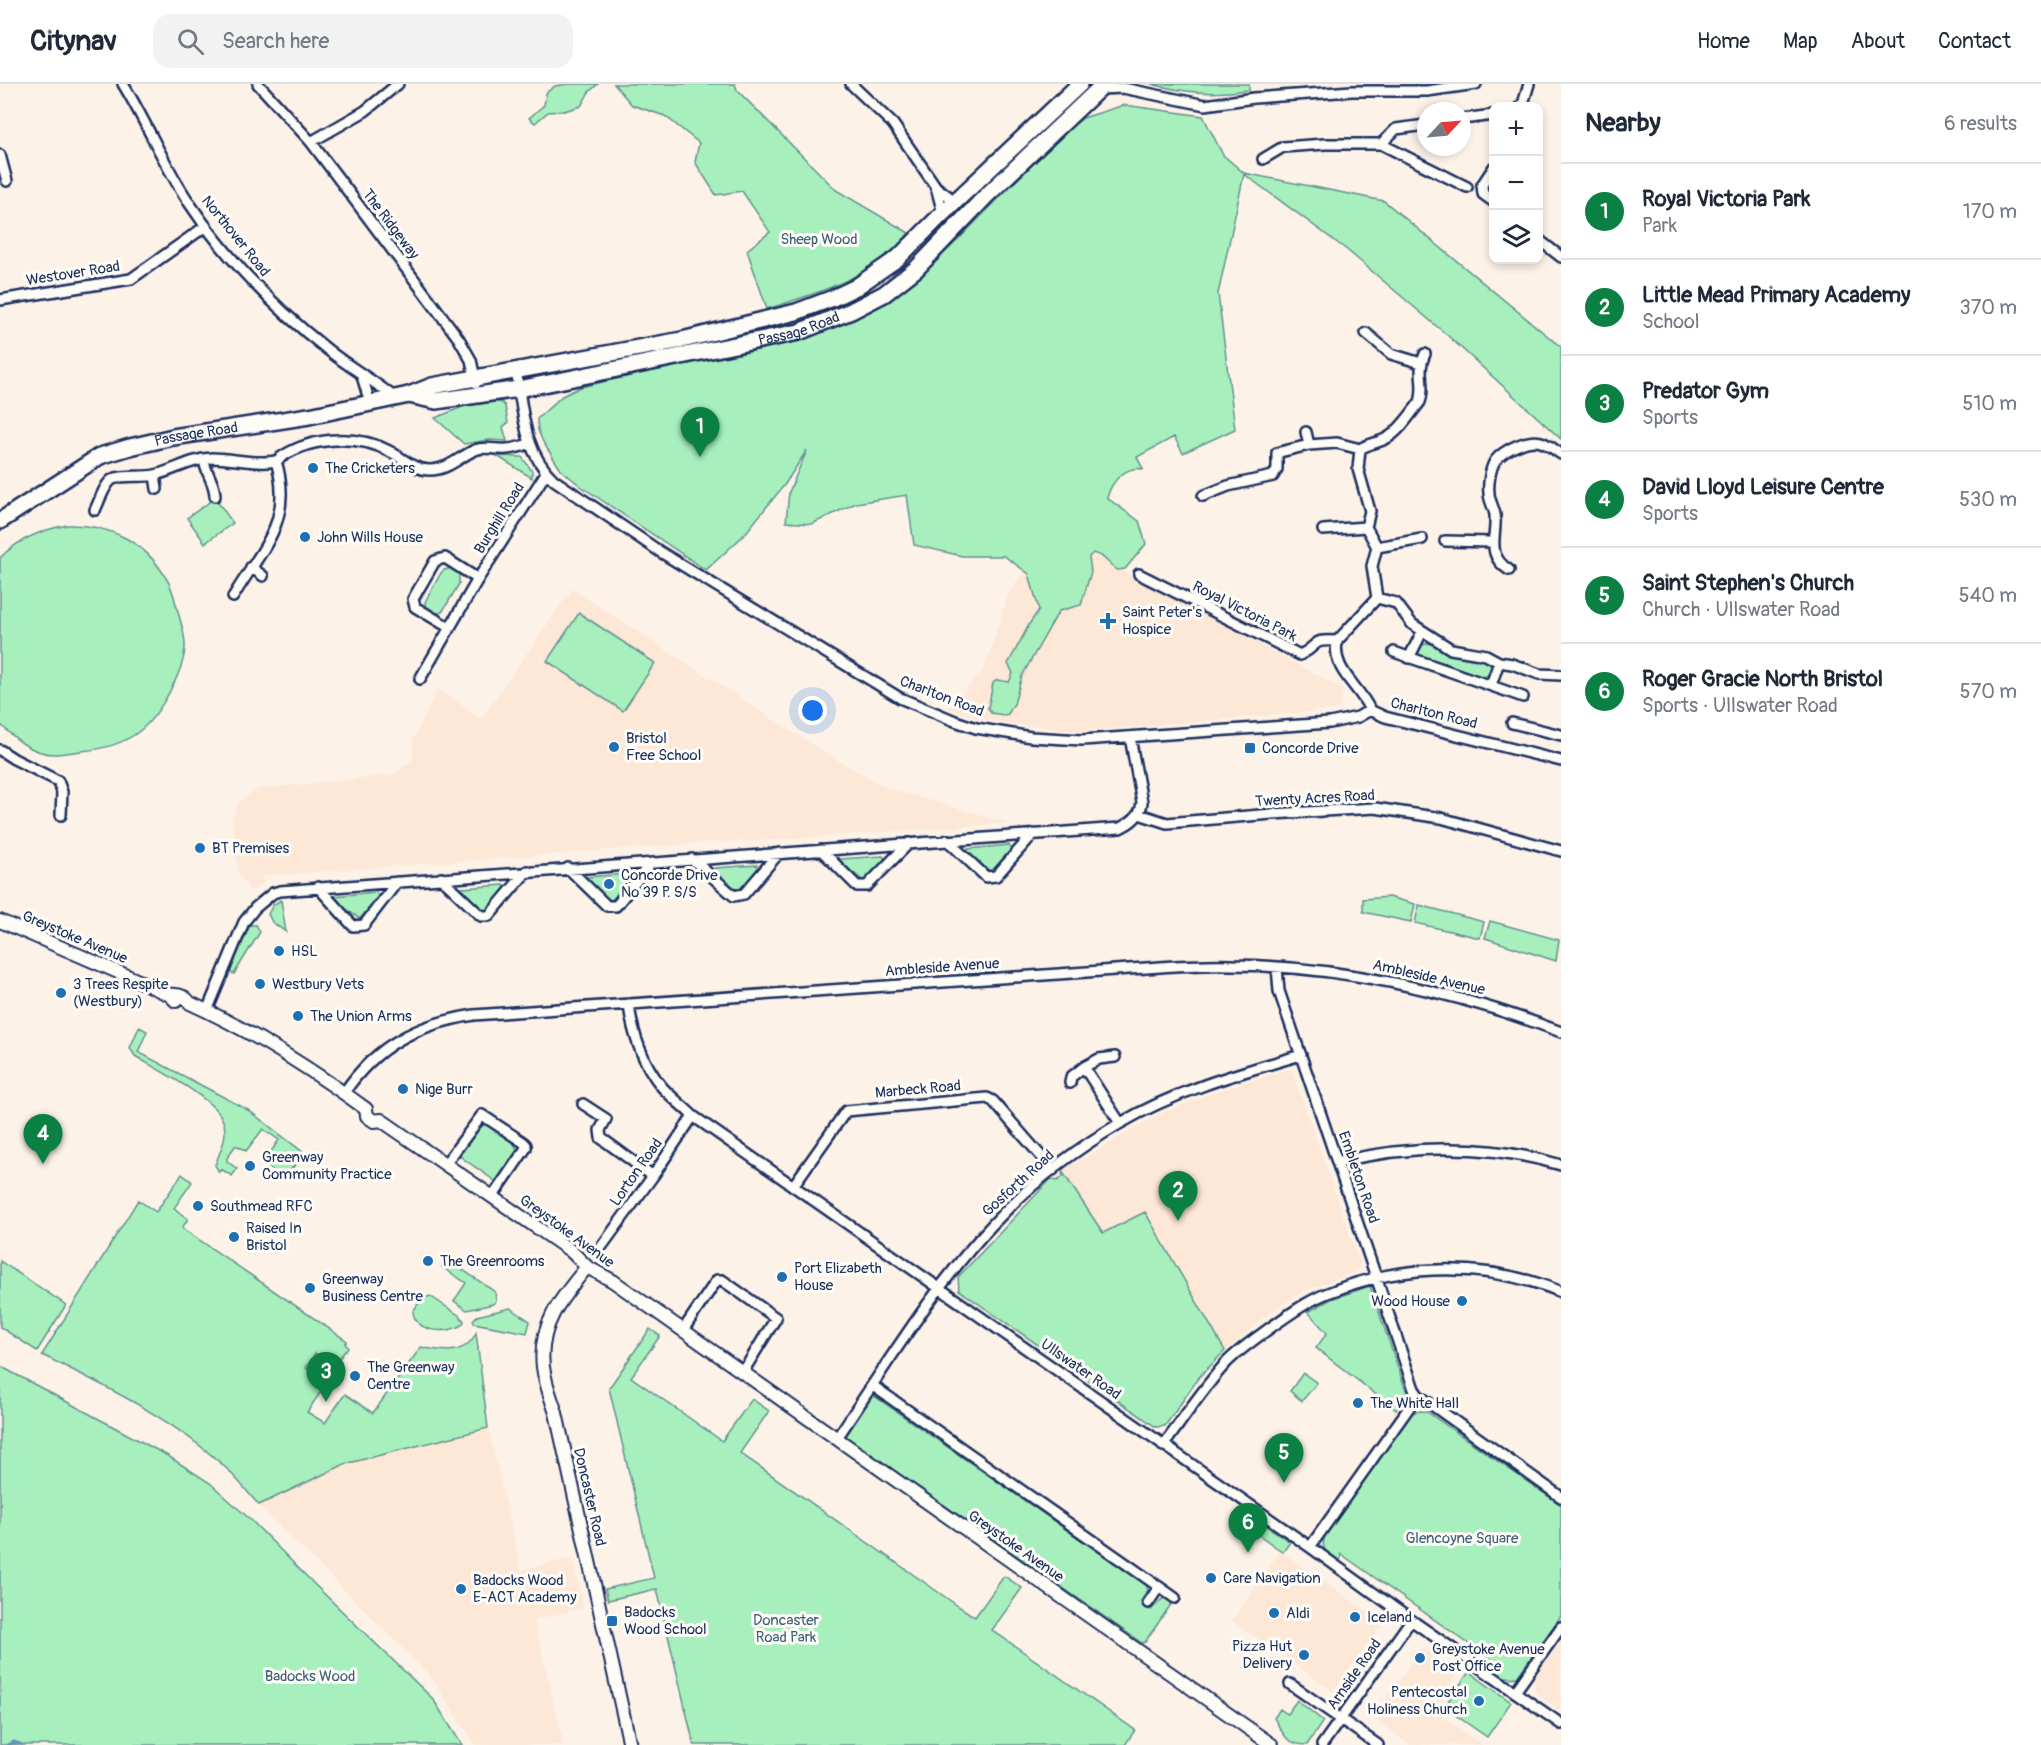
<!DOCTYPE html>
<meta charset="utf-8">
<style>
:root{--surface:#fff;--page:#f2f2f3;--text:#1f2937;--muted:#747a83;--line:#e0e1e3;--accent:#0b8043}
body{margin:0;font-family:Pangolin,sans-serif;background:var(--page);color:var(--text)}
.controls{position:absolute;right:18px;top:18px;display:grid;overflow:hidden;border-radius:12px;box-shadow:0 3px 9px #0003}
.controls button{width:54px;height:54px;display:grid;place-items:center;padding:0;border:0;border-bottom:2px solid var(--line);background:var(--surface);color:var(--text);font:30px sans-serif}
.compass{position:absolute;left:1417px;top:18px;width:54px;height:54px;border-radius:50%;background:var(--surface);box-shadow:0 3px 9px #0003;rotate:64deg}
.you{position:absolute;left:813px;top:627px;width:21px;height:21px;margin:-15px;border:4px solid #fff;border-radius:50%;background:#1a73e8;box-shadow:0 0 0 9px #1a73e833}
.badge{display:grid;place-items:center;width:39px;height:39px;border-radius:50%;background:var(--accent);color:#fff;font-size:20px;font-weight:700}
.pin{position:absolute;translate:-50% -50px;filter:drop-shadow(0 2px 3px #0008)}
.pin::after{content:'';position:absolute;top:32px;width:21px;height:18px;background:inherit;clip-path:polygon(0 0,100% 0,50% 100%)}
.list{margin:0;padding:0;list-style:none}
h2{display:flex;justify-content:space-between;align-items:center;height:78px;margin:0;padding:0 24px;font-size:26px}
h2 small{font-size:20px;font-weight:400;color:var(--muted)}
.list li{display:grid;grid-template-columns:39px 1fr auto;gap:18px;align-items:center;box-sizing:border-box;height:96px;padding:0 24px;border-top:2px solid var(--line)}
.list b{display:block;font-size:22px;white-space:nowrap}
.list p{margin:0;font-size:20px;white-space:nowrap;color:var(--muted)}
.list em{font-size:20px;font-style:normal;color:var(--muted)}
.icon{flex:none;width:33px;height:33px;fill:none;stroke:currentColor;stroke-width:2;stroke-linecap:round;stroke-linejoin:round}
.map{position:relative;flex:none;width:1561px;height:1661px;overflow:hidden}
header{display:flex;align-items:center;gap:36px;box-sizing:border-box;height:84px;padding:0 30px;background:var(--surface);border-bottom:2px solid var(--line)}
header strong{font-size:28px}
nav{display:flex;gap:33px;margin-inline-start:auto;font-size:21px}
.search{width:420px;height:54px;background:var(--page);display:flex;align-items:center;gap:15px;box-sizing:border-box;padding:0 21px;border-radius:18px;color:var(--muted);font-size:22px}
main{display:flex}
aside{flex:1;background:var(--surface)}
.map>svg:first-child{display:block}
.built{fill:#fde7d6}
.green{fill:#a7f0be;stroke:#61908e;stroke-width:1.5}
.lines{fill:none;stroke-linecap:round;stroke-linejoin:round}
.stream{stroke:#6890bb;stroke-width:3}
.minor-casing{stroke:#1b2f5e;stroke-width:14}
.tertiary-casing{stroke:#1b2f5e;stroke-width:16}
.primary-casing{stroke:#1b2f5e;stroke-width:20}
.minor{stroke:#fdfcf7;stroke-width:9}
.tertiary{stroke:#fdfcf7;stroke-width:12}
.primary{stroke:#fdfcf7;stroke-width:15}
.poi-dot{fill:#1f6fb2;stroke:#fdfcf7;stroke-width:2}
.labels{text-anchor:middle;stroke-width:6;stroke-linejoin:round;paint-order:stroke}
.street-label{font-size:15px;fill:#1b2f5e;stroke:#fdfcf7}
.park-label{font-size:15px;fill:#3e5f76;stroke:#fdfcf7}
.poi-label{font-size:15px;fill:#1b2f5e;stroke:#fdfcf7;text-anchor:start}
</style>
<header>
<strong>Citynav</strong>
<div class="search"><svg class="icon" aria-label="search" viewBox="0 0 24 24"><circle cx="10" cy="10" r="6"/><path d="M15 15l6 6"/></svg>Search here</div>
<nav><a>Home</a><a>Map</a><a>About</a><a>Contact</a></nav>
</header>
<main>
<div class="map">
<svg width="1561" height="1661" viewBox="0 0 1561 1661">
<rect width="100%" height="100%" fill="#fdf2e8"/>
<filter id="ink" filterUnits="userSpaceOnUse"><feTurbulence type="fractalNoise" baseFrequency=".0167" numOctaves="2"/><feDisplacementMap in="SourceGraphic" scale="12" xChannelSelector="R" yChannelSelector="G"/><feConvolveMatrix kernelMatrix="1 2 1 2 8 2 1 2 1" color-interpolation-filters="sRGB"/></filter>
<g filter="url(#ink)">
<path class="built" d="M1077 462 1343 605 1339 625 1084 647 1006 639 974 633 948 624 981 590 985 583 1008 511 1019 494 1039 479Z
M572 505 828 671 887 704 1008 739 755 757 713 758 261 792 264 798 251 807 238 789 232 734 239 718 258 705 392 691 413 676V656L438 605 481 635Z
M1291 985 1360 1179 1355 1188 1304 1207 1270 1228 1225 1267 1200 1291 1165 1342 1156 1343 959 1206 958 1193 1051 1095 1062 1087 1158 1031 1214 1008Z
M488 1344 521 1486 572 1474 583 1524 534 1536 564 1661H476L428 1589 259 1421 345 1380Z
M1280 1467 1383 1539 1333 1607 1232 1537Z
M1561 1558V1627L1537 1610 1534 1601 1536 1592Z
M1422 1564 1458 1590 1433 1626 1483 1661H1410L1372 1634Z"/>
<path class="green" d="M568 0H598L589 8 581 22 564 27 548 28 535 39 529 34 544 21 546 9 555 2Z
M614 0H735L737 6 836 106 909 149C903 156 897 164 890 170 855 198 809 212 767 225L747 166 770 148 742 107 716 111 695 78 699 59 665 32 632 21Z
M1151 0H1249V6C1213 11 1186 9 1151 0Z
M1124 21 1203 32 1223 71 1244 89 1384 117 1561 263V355L1447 251 1347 166 1244 90 1218 210 1235 345 1183 369 1174 353 1137 373 1143 385C1125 381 1111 398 1107 414L1139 437 1146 460 1125 485 1117 486 1101 472 1093 469 1089 473 1091 488 1081 521 1059 527 1022 592 1014 620 1008 630 1004 631 991 629 988 624 993 599 997 596 1009 598 1013 589 1008 580 1030 539 1039 526 1029 490 1004 472H962L914 461 907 411 856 419 812 440 786 438 789 408 807 366 785 400 744 451 706 486 582 403 561 386 543 358 538 346 537 335 562 312 581 303 821 249 854 236 906 204 951 163 1061 51 1083 34Z
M494 317 502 319 505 322 508 339 503 343 507 357 489 356 464 360 435 334 465 322Z
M497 372 522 373 532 387V394Z
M215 414 233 439 205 459 187 434Z
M67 441C108 440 145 457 166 494 173 504 175 517 178 528 181 539 186 553 185 564 184 578 179 590 172 603 151 645 129 663 81 667 72 668 63 670 54 670 32 670 14 654 0 640V474C18 455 41 446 67 441Z
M452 484 459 489V500L444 525 442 528 434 530 427 526 425 518 427 514 441 489 444 486Z
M579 529 655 579 623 627 547 577Z
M1430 559 1462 573 1484 574 1490 578 1492 587 1484 594C1470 591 1464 587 1453 582 1444 577 1430 576 1420 573L1417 566 1422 561Z
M1009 761 1011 765 993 788H991L967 768 968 765Z
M883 772 885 775 867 798H865L840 778 841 775Z
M757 781 759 784 741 807H739L714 787 715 784Z
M628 790 630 793 612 816H610L585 796 586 793Z
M504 801 506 804 488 827H486L461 807 462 804Z
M376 808 378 812 360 835 333 815 334 812Z
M1389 813 1415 820 1411 838 1363 828V815Z
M281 816 286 848 272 838 268 830 273 821Z
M1419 821 1484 838 1480 854 1415 839Z
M1490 837 1559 856 1556 877 1485 854Z
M250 841H256L260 848 234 890 230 888Z
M139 943 147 947 138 968 248 1026 304 1069 284 1095 263 1079 279 1056 263 1045 246 1067 238 1062H235L227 1074V1077L237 1085 232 1092 221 1085 219 1088 215 1081C220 1067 229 1052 223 1037 216 1015 156 985 135 972L130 964Z
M484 1041 489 1042C499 1049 517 1056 518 1070L498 1099 458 1071 477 1045Z
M1062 1087 1103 1149 1145 1128 1225 1267 1200 1292 1165 1342 1156 1343 959 1206 958 1193 1051 1095 1057 1097 1063 1093Z
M182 1090 192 1098 174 1124 188 1135 182 1144 347 1257 345 1260 348 1263 338 1276 333 1275 330 1279 315 1269 306 1284 327 1299 307 1328 325 1339 345 1310 373 1329 421 1263C443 1268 465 1272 476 1249L488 1344 345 1380 259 1421C249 1410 239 1397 229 1387 179 1338 104 1301 42 1271L138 1116 156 1128Z
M447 1175 495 1208 496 1217 493 1220 467 1226 454 1217 466 1199 442 1183Z
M0 1177 66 1221 37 1267 0 1243Z
M1370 1202 1406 1307 1404 1314 1396 1326 1316 1264 1327 1249 1308 1228 1331 1215Z
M430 1212 460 1232 464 1237 463 1240C449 1251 414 1249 413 1227L422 1215Z
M510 1224 530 1237 527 1249 474 1239 473 1236 477 1232Z
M650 1245 660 1252 631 1293 722 1357 752 1315 769 1327 740 1369 958 1522 975 1533 1004 1492 1022 1504 992 1546 1135 1646 1125 1661H694L657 1505 608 1516 605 1505 654 1494 609 1304Z
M0 1282 168 1372 210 1399 252 1437 316 1502 433 1615 462 1661H0Z
M1303 1289 1317 1299 1302 1317 1290 1307Z
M871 1310 1146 1501 1148 1506 1140 1518 1151 1526 1161 1516 1165 1514 1172 1519 1145 1558 1142 1559 844 1351Z
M1421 1327 1427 1328 1561 1421V1532L1517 1593C1506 1595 1501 1592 1492 1586L1500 1582 1341 1470 1340 1480C1329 1471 1318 1465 1326 1450L1409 1333 1414 1328Z
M1242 1425 1290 1458 1283 1468 1235 1434Z
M1469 1588 1511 1618 1487 1653 1444 1623Z
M1297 1616 1323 1637 1307 1661C1287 1661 1283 1650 1274 1634L1280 1625 1287 1630Z"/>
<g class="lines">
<path class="stream" d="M7 1661 14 1658 22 1661"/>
<g class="minor-casing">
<path id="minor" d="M123 0C147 39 164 82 190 120 227 175 276 225 328 266 349 283 373 296 395 314
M258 0 311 58 459 255 471 276 476 299
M851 0 893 40 936 103 955 117
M1101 5 1123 4 1205 21 1254 14 1352 7H1427L1476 0
M1520 22 1523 20 1529 0
M1462 35 1494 31
M311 58 365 27 398 0
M1381 60 1396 45 1426 41
M0 71 7 97
M1263 75 1283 63 1325 60H1381L1467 103
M1494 83 1482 101 1483 110 1494 118
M936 103 943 129
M1538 155 1561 173
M0 216 131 195 206 142
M1366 249 1391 270 1421 279
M516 286C523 326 523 367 554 396L662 469 900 614 955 637 976 644 1031 653 1082 656 1330 639 1358 633 1370 626 1385 633 1561 677
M362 292 370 319
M1306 348 1309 361
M1360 365C1369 359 1379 359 1387 354 1400 347 1411 329 1420 318 1426 301 1416 288 1425 270
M204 375C205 389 215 398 215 412
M276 377C307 353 355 349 389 367 403 374 413 386 430 386 448 386 459 373 475 366 485 362 496 366 507 365 514 365 522 362 529 360
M155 391 157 405
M1203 412 1228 402 1273 392 1277 385V369L1280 368 1309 361 1337 359 1360 365 1358 385 1370 427 1366 443 1377 463 1372 482 1377 514 1337 557C1332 587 1358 600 1370 626
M95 426C99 418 105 399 113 395 125 390 142 394 155 391 175 386 191 375 212 374 233 374 255 381 276 377 294 437 262 464 233 513
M1323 446 1366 443
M1445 457 1492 458
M1377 463 1422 455
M251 483 263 492
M1509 486C1485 471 1497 452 1495 431 1494 423 1489 417 1489 409 1488 400 1490 385 1495 377 1503 366 1528 354 1541 358 1548 360 1555 366 1561 370
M1139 490 1296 569 1300 571C1321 561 1309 555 1337 557
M1377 514 1396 519 1412 540 1451 565 1486 571 1499 578 1512 580 1539 590 1561 591
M450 544 415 523 413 515 435 477 445 474 478 495
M1394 568 1523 613
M1409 574 1422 548
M420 595 478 495 546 389
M1491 601 1499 578
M1512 639 1561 651
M0 666 14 675 58 697 62 708 61 731
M1139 730 1167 739 1272 730 1375 724 1441 734 1561 767
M947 756 986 793 996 792 1033 750
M821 766 857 802H867L909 759
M692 775 734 812 744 810 779 769
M568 784 607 822H616L651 779
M441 794 481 832H489L527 787
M318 803 353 842 364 841 397 798
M1277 883 1279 907 1414 1305 1418 1311
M629 920C632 949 643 980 662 1003 671 1013 683 1022 693 1032L1310 1463 1411 1536 1561 1640
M207 927 244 838 255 824 273 809 280 807 1120 744C1132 738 1141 731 1142 718L1130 653
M1084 983 1099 975 1115 973
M1070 999 1071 993 1084 983 1120 1039
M344 1009C376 961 418 940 474 931L1129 885C1163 883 1197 880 1230 881 1343 882 1456 908 1561 948
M583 1020 606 1035 600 1046 601 1054 653 1092
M1338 1078C1411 1061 1489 1059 1561 1081
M446 1079 482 1031 523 1058 526 1061V1064L493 1112
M793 1102 846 1027 987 1014 993 1017 1053 1086
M602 1162 653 1092 693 1032
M683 1246 717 1196H722L776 1234 743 1288
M873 1302 1175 1514
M837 1354C886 1282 932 1205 992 1141 1028 1102 1073 1067 1119 1040 1175 1007 1239 989 1301 971
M1163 1362C1184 1334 1203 1304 1227 1278 1240 1265 1255 1255 1270 1244 1290 1230 1310 1215 1333 1207 1405 1179 1489 1178 1561 1208
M1310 1463 1418 1311 1561 1413
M1148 1519 1159 1503
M1290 1600 1378 1661
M1515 1608 1561 1543
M1322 1661 1411 1536"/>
</g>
<g class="tertiary-casing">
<path id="tertiary" d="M0 837 148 901 170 911 176 917
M170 911C179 910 185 912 190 919 252 947 311 985 366 1025L367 1032 374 1037 381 1036 571 1167 587 1183 613 1197 1272 1661
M587 1183C562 1213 538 1241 543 1283 545 1299 551 1314 556 1329L630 1661"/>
</g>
<g class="primary-casing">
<g id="primary">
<path id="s1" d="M409 311 436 317 519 305 799 248 851 227 884 210 916 185 986 112 1104 0"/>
<path id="s2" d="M0 437 100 372 130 363 173 353 309 332 409 311 432 302 682 256 796 228 833 214 856 203 898 174 943 129 1080 0"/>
</g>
</g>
<use href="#minor" class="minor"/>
<use href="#tertiary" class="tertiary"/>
<use href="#primary" class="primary"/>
</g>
</g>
<g class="poi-dot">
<circle cx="313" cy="384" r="6"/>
<circle cx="305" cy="453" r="6"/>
<path d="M1105 528h6v6h6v6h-6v6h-6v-6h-6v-6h6z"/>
<circle cx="614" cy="663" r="6"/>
<rect x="1244" y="658" width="12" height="12" rx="3"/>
<circle cx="200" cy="764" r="6"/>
<circle cx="609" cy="800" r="6"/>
<circle cx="279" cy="867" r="6"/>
<circle cx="260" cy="900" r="6"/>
<circle cx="61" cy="909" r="6"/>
<circle cx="298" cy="932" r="6"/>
<circle cx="403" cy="1005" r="6"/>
<circle cx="250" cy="1082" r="6"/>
<circle cx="198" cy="1122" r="6"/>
<circle cx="234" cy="1153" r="6"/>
<circle cx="428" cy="1177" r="6"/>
<circle cx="782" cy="1193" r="6"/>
<circle cx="310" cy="1204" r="6"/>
<circle cx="1462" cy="1217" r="6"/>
<circle cx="355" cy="1292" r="6"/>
<circle cx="1358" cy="1319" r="6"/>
<circle cx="1211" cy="1494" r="6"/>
<circle cx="461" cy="1505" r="6"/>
<circle cx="1274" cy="1529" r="6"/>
<circle cx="1355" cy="1533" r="6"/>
<rect x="606" y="1531" width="12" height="12" rx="3"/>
<circle cx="1304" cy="1571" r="6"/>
<circle cx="1420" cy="1574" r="6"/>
<circle cx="1479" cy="1617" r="6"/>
</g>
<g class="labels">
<g class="street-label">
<text transform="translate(391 140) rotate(53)" y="5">The Ridgeway</text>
<text transform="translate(236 152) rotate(51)" y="5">Northover Road</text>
<text transform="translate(73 189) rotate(-9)" y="5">Westover Road</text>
<text dy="5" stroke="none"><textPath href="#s1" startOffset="398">Passage Road</textPath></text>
<text dy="5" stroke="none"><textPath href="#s2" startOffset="218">Passage Road</textPath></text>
<text transform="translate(499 434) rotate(-58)" y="5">Burghill Road</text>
<text transform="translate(1245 527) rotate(27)" y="5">Royal Victoria Park</text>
<text transform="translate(942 612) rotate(21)" y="5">Charlton Road</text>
<text transform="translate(1434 629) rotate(14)" y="5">Charlton Road</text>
<text transform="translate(1315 714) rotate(-3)" y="5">Twenty Acres Road</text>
<text transform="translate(75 853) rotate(23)" y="5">Greystoke Avenue</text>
<text transform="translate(942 883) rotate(-4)" y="5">Ambleside Avenue</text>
<text transform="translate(1429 893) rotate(13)" y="5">Ambleside Avenue</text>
<text transform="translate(918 1005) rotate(-5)" y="5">Marbeck Road</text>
<text transform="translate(636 1088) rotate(-55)" y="5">Lorton Road</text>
<text transform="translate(1359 1093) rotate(71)" y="5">Embleton Road</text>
<text transform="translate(1018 1099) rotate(-42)" y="5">Gosforth Road</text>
<text transform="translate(567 1147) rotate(36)" y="5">Greystoke Avenue</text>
<text transform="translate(1081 1285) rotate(35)" y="5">Ullswater Road</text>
<text transform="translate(590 1413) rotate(77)" y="5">Doncaster Road</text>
<text transform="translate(1016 1462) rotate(35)" y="5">Greystoke Avenue</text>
<text transform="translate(1354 1590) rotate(-55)" y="5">Arnside Road</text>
</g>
<g class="park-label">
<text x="819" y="160">Sheep Wood</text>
<text x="1462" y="1459">Glencoyne Square</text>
<text x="786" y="1541">Doncaster<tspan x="786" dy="17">Road Park</tspan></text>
<text x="310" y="1597">Badocks Wood</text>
</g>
<g class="poi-label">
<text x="325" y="389">The Cricketers</text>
<text x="317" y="458">John Wills House</text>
<text x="1122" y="533">Saint Peter's<tspan x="1122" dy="17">Hospice</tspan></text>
<text x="626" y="659">Bristol<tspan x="626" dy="17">Free School</tspan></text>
<text x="1262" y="669">Concorde Drive</text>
<text x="212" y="769">BT Premises</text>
<text x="621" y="796">Concorde Drive<tspan x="621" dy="17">No 39 P. S/S</tspan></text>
<text x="291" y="872">HSL</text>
<text x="73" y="905">3 Trees Respite<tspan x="73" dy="17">(Westbury)</tspan></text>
<text x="272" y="905">Westbury Vets</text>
<text x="310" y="937">The Union Arms</text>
<text x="415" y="1010">Nige Burr</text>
<text x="262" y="1078">Greenway<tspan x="262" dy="17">Community Practice</tspan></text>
<text x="210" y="1127">Southmead RFC</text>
<text x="246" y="1149">Raised In<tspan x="246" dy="17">Bristol</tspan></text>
<text x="440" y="1182">The Greenrooms</text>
<text x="794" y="1189">Port Elizabeth<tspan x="794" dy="17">House</tspan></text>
<text x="322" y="1200">Greenway<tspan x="322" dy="17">Business Centre</tspan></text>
<text x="1450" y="1222" text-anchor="end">Wood House</text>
<text x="367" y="1288">The Greenway<tspan x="367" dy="17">Centre</tspan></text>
<text x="1370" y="1324">The White Hall</text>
<text x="1223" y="1499">Care Navigation</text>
<text x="473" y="1501">Badocks Wood<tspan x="473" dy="17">E-ACT Academy</tspan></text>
<text x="624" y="1533">Badocks<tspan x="624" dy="17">Wood School</tspan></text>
<text x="1286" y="1534">Aldi</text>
<text x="1367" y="1538">Iceland</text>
<text x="1292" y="1567" text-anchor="end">Pizza Hut<tspan x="1292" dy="17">Delivery</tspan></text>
<text x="1432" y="1570">Greystoke Avenue<tspan x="1432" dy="17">Post Office</tspan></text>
<text x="1467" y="1613" text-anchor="end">Pentecostal<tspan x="1467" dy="17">Holiness Church</tspan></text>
</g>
</g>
</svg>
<div class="controls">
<button>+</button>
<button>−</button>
<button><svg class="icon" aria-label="layers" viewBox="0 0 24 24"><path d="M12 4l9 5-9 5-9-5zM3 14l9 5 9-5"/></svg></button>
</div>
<svg class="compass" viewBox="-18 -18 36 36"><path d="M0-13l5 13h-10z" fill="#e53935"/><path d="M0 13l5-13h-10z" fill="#747a83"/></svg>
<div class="you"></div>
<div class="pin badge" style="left:700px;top:373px">1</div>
<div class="pin badge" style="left:1178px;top:1137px">2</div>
<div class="pin badge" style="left:326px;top:1318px">3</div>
<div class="pin badge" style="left:43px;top:1080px">4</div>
<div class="pin badge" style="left:1284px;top:1399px">5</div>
<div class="pin badge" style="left:1248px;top:1469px">6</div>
</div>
<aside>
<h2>Nearby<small>6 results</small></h2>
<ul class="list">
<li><span class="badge">1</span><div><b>Royal Victoria Park</b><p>Park</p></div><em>170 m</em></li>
<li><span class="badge">2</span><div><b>Little Mead Primary Academy</b><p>School</p></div><em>370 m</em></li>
<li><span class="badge">3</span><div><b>Predator Gym</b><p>Sports</p></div><em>510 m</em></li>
<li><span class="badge">4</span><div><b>David Lloyd Leisure Centre</b><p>Sports</p></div><em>530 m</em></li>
<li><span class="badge">5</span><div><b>Saint Stephen's Church</b><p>Church · Ullswater Road</p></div><em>540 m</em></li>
<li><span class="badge">6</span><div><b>Roger Gracie North Bristol</b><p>Sports · Ullswater Road</p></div><em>570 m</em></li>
</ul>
</aside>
</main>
